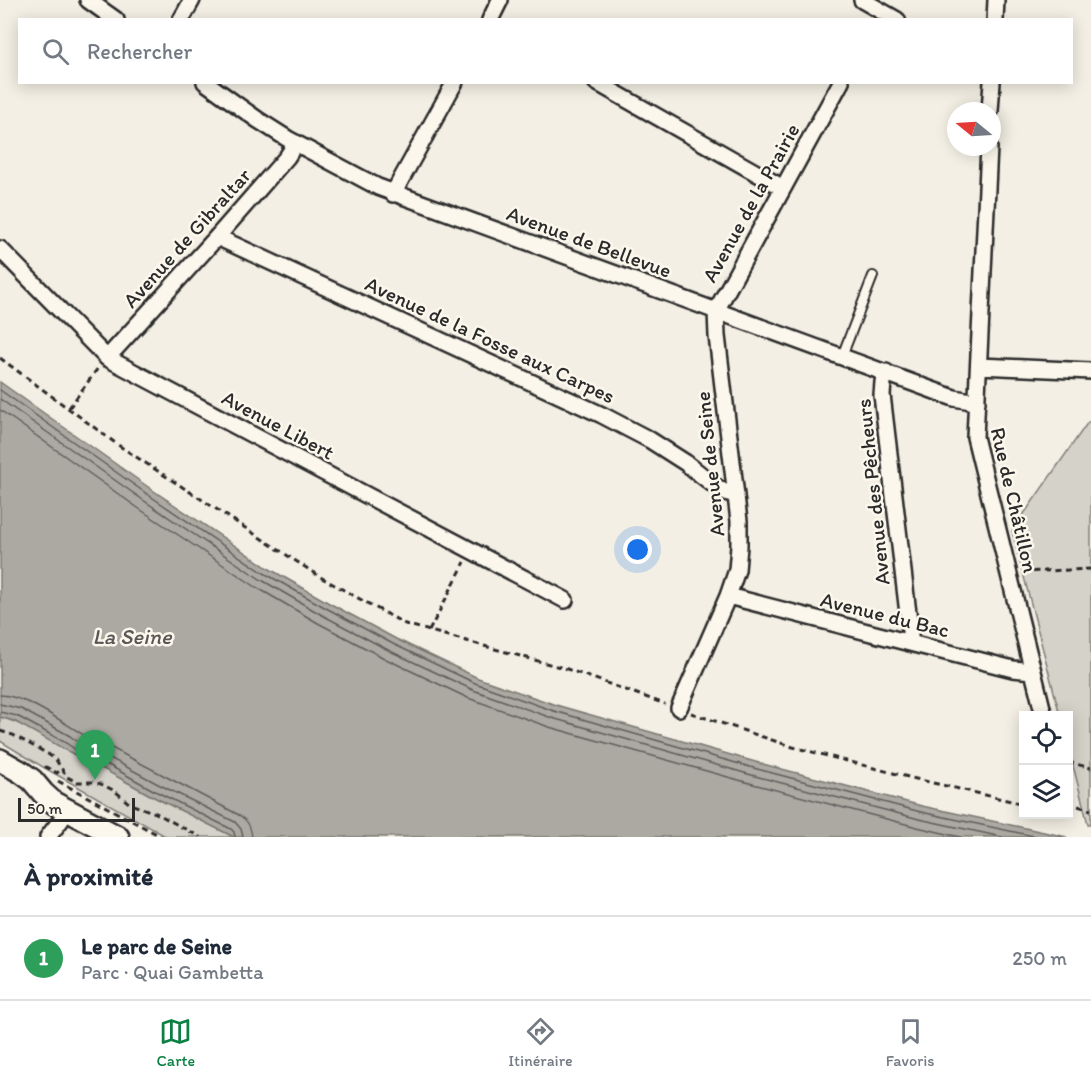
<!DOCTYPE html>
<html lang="fr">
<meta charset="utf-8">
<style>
:root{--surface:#fff;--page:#f6f6f7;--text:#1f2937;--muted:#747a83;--line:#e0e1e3;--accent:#0b8043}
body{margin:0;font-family:Itim,sans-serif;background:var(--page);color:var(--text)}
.controls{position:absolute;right:18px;bottom:18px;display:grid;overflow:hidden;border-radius:0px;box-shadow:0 3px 15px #0003}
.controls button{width:54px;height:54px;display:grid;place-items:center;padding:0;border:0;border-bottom:2px solid var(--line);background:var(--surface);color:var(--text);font:30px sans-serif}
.compass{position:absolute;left:947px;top:102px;width:54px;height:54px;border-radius:50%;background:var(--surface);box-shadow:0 3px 15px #0003;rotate:288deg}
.scale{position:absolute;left:18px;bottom:15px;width:117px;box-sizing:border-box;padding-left:6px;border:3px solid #2b2b2b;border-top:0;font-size:16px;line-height:21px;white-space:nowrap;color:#2b2b2b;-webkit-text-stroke:4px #fbf7ec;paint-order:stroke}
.you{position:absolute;left:638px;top:550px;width:21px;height:21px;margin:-15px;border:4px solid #fff;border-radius:50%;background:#1a73e8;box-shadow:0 0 0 9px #1a73e833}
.badge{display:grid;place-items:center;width:39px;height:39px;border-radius:50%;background:var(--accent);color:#fff;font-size:20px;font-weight:700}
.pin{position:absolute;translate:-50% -50px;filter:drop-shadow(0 2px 3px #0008)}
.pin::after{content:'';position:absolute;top:32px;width:21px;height:18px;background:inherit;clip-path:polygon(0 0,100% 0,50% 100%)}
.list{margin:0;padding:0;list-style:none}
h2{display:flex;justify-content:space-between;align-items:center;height:78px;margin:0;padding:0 24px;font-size:26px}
h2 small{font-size:20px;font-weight:400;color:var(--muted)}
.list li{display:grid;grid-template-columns:39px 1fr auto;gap:18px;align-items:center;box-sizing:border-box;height:84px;padding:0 24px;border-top:2px solid var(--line)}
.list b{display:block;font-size:22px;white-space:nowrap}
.list p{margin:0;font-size:20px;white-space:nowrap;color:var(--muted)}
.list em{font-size:20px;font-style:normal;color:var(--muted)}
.icon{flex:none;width:33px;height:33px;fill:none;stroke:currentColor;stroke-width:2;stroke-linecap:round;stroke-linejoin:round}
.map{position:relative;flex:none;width:1091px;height:837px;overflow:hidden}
.search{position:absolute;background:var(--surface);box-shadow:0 3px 15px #0003;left:18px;right:18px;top:18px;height:66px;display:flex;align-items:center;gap:15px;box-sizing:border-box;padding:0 21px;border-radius:0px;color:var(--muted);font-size:22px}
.sheet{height:162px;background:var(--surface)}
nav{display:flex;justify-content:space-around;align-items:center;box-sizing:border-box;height:84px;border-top:2px solid var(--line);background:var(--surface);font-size:16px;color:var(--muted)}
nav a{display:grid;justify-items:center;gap:3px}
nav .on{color:var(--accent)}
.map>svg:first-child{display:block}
.green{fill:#d5d2c9;stroke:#807e7a;stroke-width:1.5}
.water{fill:#aca9a2;stroke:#787772;stroke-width:1.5}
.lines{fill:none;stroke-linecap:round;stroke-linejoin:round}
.shore{stroke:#5f5d5b;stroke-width:1.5}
.lane-casing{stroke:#2b2b2b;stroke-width:12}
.street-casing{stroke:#2b2b2b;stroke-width:20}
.secondary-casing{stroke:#2b2b2b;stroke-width:26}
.path{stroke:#2b2b2b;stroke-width:3;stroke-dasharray:6 4.5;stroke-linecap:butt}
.lane{stroke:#fbf7ec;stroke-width:8}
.street{stroke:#fbf7ec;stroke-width:15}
.secondary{stroke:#fbf7ec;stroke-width:21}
.labels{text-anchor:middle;stroke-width:5;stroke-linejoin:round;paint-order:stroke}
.street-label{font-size:21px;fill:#2b2b2b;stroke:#fbf7ec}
.water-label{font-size:22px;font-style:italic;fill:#585755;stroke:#fbf7ec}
</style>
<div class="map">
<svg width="1091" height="837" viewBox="0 0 1091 837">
<rect width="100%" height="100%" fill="#f3efe4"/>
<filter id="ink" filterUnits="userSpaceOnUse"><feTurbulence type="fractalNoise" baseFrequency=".0167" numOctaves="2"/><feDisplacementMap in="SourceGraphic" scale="12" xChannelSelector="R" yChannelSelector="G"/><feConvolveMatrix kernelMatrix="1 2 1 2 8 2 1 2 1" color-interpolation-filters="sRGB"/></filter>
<g filter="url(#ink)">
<path class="green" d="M1088 422H1091V824H1088L1069 750 1068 716 1060 715 1012 531Z
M0 717C32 726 61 747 89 763L91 762 152 796 234 837H167L43 767 0 741Z"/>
<path class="water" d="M0 382 151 489 268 568 329 603 396 639 478 678 556 705 759 763 922 806 1067 837H234L152 796 91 762 89 763 14 721 0 717Z"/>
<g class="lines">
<path class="shore" d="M0 390 147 494 264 573 326 608 393 644 475 683 554 711 757 769 921 812 1038 837
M0 399 143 500 260 579 322 615 390 651 473 690 552 718 755 776 919 819 1002 837
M0 410 138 508 256 587 318 623 386 659 468 698 549 727 753 784 917 827 960 837
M0 695C28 696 63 723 87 737 92 740 98 741 104 744 149 768 194 791 239 815 248 820 251 827 252 837
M0 704 21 709 70 736 82 745 97 751 158 784 235 822 241 829 243 837
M0 712 17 716 66 743 79 752 94 757 155 791 231 829 234 832 235 837"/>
<g class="lane-casing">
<path id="lane" d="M842 356 873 276"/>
</g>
<g class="street-casing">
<path id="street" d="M88 0 116 20
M862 0 897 20
M181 20 192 0
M490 20 500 0
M995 20 996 0
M205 82 258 120 288 139 378 187 954 398 977 402
M596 82 783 188
M990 111 992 82
M989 147 975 437 1044 716
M393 194 455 82
M217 237 602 415 650 440 686 463 719 489 725 492 736 495
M0 249 107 358 565 600
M107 358 217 237 287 157 296 143
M979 366 1091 371
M886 372 883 382 882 395 910 630V643
M728 596 910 643 1013 669 1032 671
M679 708 728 596 737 570 739 546V521L717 336 716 311 841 82
M48 837 61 820 67 810"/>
</g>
<g class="secondary-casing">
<path id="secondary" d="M0 760 21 772 32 780 43 793 54 803 118 837"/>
</g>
<path class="path" d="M0 358 118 445 322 578 405 624 567 669 665 704
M69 408 98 368
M1022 572 1091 569
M429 631 465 562
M691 713 793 747 916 779 1024 804
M0 731 13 735 48 754 56 760 67 777 77 782H93L101 784 115 791 130 804 156 813 200 837
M1068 762 1091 768
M45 768 46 767 57 773 61 769
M58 781 162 837
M1068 803 1091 810"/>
<use href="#lane" class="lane"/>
<use href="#street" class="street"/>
<use href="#secondary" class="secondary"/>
</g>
</g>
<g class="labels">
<g class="street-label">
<text transform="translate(751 203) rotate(-61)" y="7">Avenue de la Prairie</text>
<text transform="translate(187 238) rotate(-48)" y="7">Avenue de Gibraltar</text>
<text transform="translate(589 242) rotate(20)" y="7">Avenue de Bellevue</text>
<text transform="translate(490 340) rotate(25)" y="7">Avenue de la Fosse aux Carpes</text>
<text transform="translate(278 425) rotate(28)" y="7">Avenue Libert</text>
<text transform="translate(710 464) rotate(-96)" y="7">Avenue de Seine</text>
<text transform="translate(873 492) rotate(-96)" y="7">Avenue des Pêcheurs</text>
<text transform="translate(1014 500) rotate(77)" y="7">Rue de Châtillon</text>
<text transform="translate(885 615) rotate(14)" y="7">Avenue du Bac</text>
</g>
<g class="water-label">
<text x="132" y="644">La Seine</text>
</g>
</g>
</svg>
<div class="controls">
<button><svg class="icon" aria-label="locate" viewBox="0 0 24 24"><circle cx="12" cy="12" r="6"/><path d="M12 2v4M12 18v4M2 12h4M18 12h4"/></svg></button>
<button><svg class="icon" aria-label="layers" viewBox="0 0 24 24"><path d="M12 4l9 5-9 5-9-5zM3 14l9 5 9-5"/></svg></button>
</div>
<svg class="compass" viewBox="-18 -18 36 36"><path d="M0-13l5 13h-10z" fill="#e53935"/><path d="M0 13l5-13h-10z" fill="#747a83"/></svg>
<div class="scale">50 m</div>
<div class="you"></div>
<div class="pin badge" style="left:95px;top:780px;background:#2e9e5b">1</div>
<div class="search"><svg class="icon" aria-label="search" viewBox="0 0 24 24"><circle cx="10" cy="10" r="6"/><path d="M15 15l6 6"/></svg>Rechercher</div>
</div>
<section class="sheet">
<h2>À proximité<small></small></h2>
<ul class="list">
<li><span class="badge" style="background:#2e9e5b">1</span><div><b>Le parc de Seine</b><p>Parc · Quai Gambetta</p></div><em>250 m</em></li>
</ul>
</section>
<nav>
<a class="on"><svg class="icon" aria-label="map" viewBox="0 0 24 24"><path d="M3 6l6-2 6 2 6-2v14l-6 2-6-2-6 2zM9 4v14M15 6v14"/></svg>Carte</a>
<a><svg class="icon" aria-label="directions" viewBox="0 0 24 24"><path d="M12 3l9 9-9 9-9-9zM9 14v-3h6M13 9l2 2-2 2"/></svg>Itinéraire</a>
<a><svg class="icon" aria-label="saved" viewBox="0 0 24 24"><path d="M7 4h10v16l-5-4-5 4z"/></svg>Favoris</a>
</nav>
